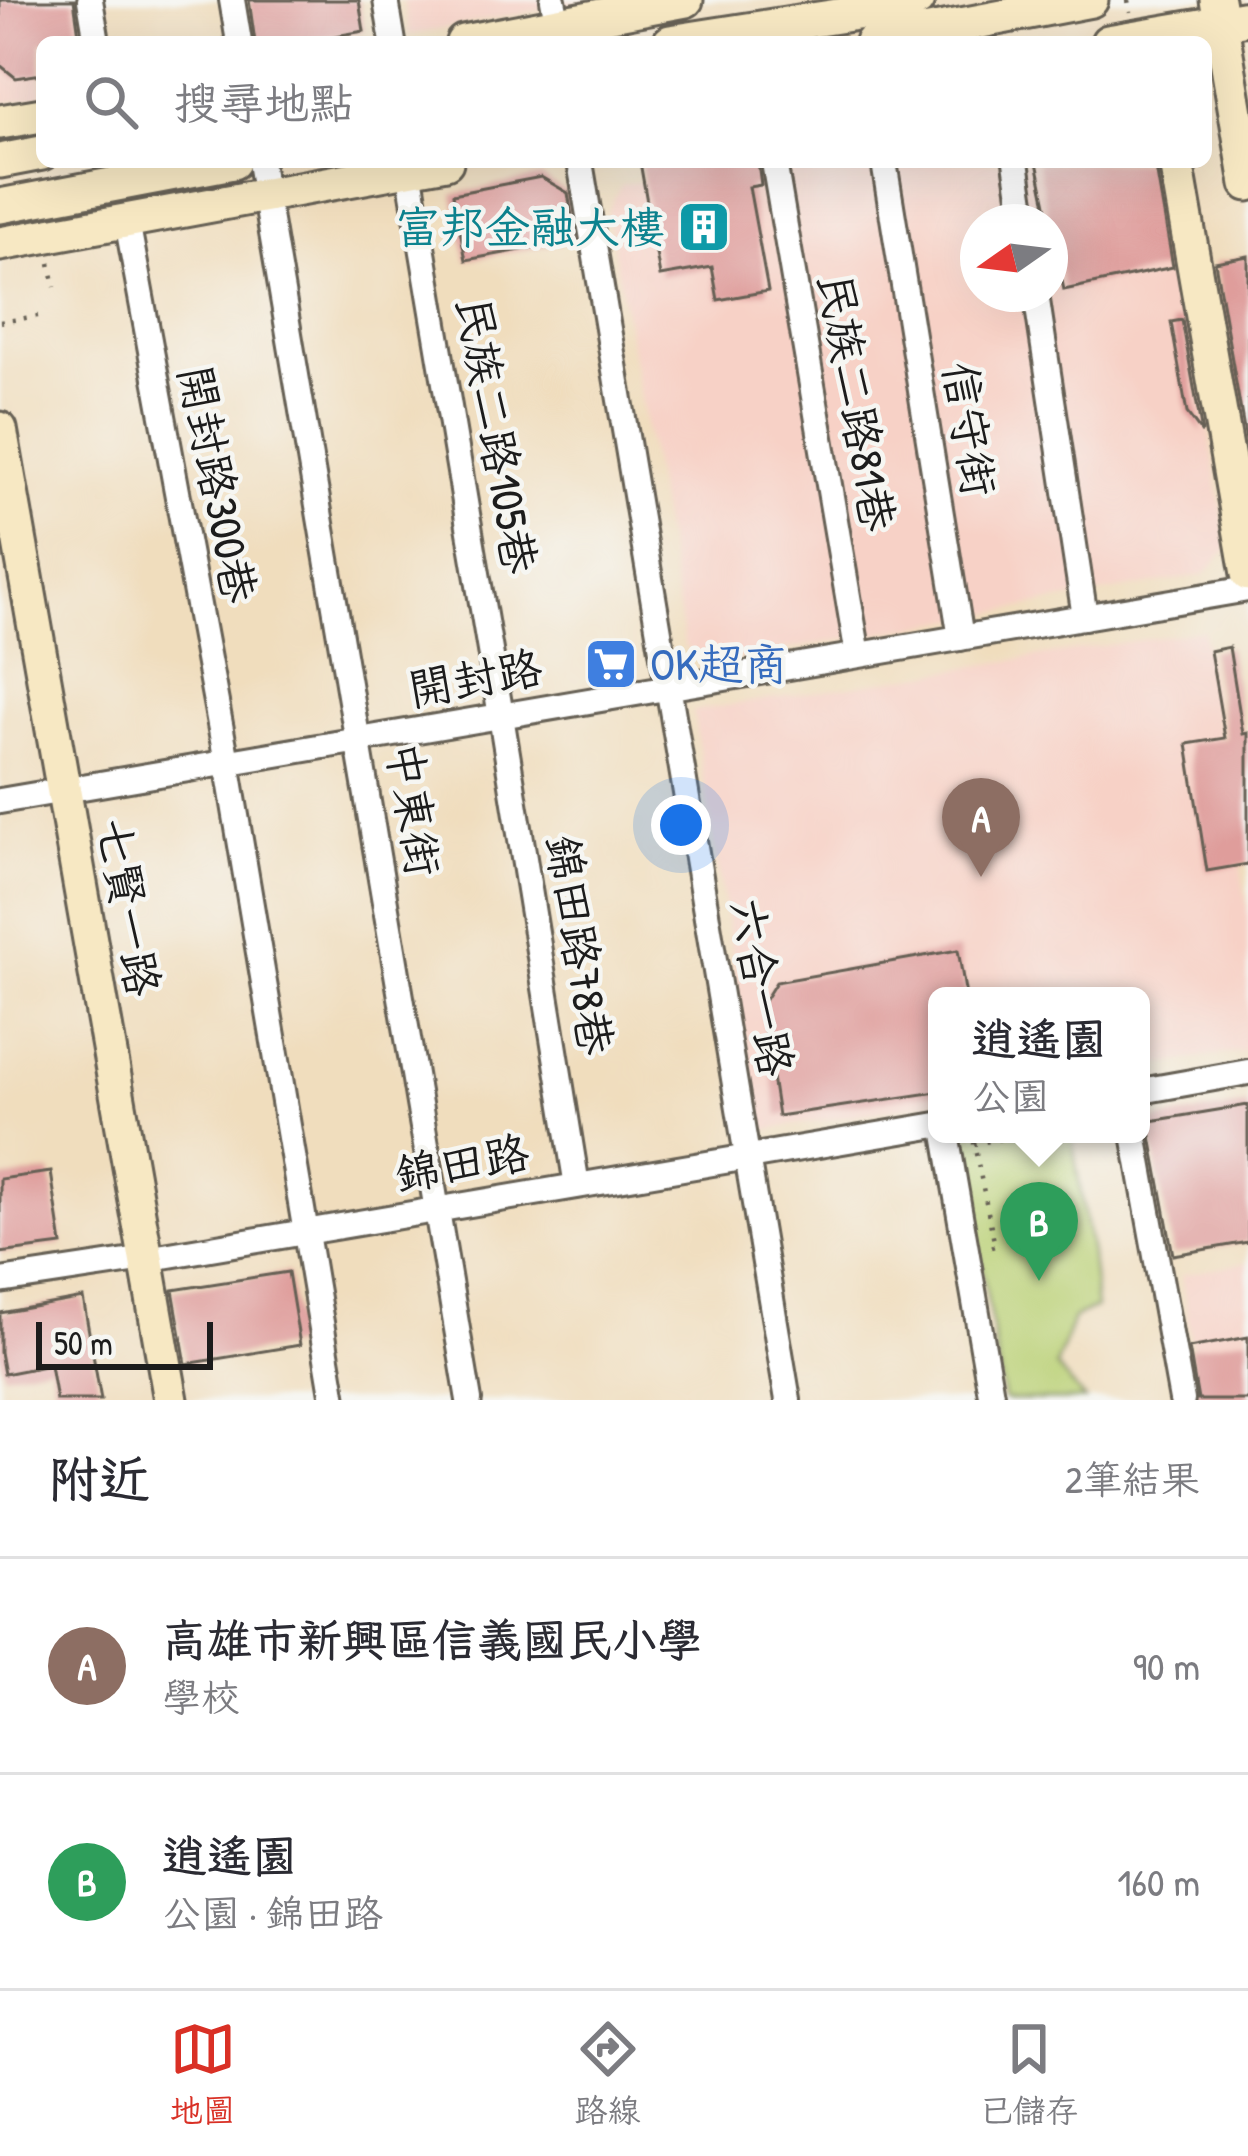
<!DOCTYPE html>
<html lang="zh-TW">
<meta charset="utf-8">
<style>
:root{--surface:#fff;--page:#f7f7f7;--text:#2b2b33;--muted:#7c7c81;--line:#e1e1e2;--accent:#d93025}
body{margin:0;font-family:"Patrick Hand","LXGW WenKai TC",sans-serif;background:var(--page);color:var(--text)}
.compass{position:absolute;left:960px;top:204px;width:108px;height:108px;border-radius:50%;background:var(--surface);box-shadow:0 12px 48px #0002;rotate:256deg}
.scale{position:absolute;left:36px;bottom:30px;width:177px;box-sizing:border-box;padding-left:12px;border:6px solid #1c1c1c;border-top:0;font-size:33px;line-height:42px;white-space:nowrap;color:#1c1c1c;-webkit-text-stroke:9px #f6f6f2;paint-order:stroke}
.you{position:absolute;left:681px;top:825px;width:42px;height:42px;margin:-30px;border:9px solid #fff;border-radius:50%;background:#1a73e8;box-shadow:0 0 0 18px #1a73e833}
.badge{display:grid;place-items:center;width:78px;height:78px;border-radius:50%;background:var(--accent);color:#fff;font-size:39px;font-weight:700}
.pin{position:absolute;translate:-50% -99px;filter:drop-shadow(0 3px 6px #0008)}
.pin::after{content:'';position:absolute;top:63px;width:42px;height:36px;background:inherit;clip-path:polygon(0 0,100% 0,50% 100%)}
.popup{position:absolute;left:928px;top:987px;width:222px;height:156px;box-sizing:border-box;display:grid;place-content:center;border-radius:18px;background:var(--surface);filter:drop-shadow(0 3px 9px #0005);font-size:39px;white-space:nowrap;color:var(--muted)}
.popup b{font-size:45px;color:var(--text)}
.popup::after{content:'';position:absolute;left:50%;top:100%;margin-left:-24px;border:24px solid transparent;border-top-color:var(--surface)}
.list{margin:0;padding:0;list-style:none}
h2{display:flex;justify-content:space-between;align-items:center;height:156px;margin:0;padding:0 48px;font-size:51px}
h2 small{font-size:39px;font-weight:400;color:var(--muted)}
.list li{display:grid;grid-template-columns:78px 1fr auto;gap:36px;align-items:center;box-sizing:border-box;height:216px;padding:0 48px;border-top:3px solid var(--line)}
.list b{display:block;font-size:45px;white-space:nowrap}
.list p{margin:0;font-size:39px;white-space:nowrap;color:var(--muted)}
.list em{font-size:39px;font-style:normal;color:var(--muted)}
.icon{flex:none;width:66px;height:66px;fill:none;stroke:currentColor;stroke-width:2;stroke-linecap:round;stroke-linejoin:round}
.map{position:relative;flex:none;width:1248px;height:1400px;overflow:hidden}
.search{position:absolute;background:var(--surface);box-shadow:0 12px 48px #0002;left:36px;right:36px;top:36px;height:132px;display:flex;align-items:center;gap:30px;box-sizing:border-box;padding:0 42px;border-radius:18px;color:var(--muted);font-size:45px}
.sheet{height:588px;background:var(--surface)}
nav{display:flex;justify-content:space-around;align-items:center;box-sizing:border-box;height:168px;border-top:3px solid var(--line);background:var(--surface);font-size:33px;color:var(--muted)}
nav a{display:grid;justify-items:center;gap:6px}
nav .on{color:var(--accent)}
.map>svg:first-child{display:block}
.built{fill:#f7d1c6;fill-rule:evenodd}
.green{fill:#bad074;stroke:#6b7648;stroke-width:3}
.building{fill:#df9d9b}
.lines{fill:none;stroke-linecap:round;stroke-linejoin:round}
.street-casing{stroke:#666054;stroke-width:30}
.secondary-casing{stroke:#666054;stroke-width:39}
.path{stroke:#666054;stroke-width:4.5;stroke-dasharray:3 9;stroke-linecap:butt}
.street{stroke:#fff;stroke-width:24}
.secondary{stroke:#f7e8c3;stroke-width:33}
.labels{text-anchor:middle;stroke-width:9;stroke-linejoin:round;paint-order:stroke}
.culture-label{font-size:45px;fill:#0d838f;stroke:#f6f6f2;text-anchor:end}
.street-label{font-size:45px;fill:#1c1c1c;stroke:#f6f6f2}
.shop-label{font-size:45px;fill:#366cbe;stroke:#f6f6f2;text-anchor:start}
</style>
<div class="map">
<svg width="1248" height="1400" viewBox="0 0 1248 1400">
<rect width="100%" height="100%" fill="#f6f6f2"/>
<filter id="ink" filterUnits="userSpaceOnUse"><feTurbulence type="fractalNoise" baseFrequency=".00833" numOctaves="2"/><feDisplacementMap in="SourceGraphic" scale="24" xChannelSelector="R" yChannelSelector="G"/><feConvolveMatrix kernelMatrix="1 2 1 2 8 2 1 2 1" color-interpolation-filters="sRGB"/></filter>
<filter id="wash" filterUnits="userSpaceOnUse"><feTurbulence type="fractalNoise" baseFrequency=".004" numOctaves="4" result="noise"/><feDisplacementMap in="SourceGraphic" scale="48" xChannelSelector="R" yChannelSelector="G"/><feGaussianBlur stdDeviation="2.7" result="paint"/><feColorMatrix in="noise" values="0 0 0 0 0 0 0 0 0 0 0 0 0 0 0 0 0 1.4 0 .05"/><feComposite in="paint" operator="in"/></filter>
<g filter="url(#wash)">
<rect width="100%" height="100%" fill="#f0ddbd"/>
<path class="built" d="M0 0H107L113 42H42V96L0 104Z
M403 0H592L410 35Z
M766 162H1165L1228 548 1204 575 724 661 685 648 607 212 621 185ZM978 222H1050V294H978Z
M1203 630 1248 912V1050L1141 1068V996H937V1101L760 1131 693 711Z
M1248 1262V1400H1201L1181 1275Z"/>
<path class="green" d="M967 1134H1071L1091 1254 1096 1308 1073 1318 1056 1367 1085 1400H1004L963 1152Z"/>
<g id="blocks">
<path class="building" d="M0 0H74L80 42H42V74L16 78 0 65Z
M249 0H359L364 31 301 42H255Z
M640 162H758L761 185 749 187 768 291 718 300 712 267 660 276Z
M1037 162H1155L1173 267 1064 290Z
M541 177 568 193 576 240 466 260 453 194Z
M1248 256V452L1215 262Z
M1182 320 1202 433 1187 413 1171 322Z
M1229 647 1243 734 1248 733V864L1207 871 1187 744 1225 738 1210 651Z
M958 950 966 996H937V1092L778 1116 761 1006 776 982Z
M1248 1105V1242L1173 1255 1150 1131 1145 1122Z
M51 1172 62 1245 0 1253V1179Z
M288 1272 300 1345 186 1364 173 1290Z
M83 1298 101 1400H56L50 1365 4 1374 0 1352V1313Z
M1248 1337V1400H1198L1189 1348Z"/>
</g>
</g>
<g filter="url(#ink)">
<use href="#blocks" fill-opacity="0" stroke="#666054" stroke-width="3"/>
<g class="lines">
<g class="street-casing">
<path id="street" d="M90 0 97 42
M232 0 239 42
M386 0 393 42
M553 0 561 42
M260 162 469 1400
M580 162 788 1400
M774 162 858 655
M884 162 961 638
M1016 162 1025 222
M409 169 501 716 577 1186
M127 221 227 762 334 1400
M1036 294 1085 617
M0 801 1248 589
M1141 1091 1248 1072
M946 1134 992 1400
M1134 1134 1182 1400
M0 1281 146 1259 937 1125"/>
</g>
<g class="secondary-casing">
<path id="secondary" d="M1217 0 1248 184
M463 42 686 0
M670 42 857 13 917 0
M872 42 1091 0
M1108 42 1248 18
M0 122 42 115
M0 161 42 153
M1176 162 1248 574
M0 206 233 162
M0 244 446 162
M0 429 171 1400"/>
</g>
<path class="path" d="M1128 0 1130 13
M50 263 55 287
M0 322 38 316
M991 1247 995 1246 974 1144 1028 1134"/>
<use href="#street" class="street"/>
<use href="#secondary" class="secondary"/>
</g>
</g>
<defs>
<g id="building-square" transform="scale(2.7)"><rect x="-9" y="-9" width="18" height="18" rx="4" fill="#0f9aa8" stroke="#f6f6f2"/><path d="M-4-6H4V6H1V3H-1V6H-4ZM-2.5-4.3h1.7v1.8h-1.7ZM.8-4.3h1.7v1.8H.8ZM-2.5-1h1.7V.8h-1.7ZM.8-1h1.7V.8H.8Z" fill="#fff"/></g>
<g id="supermarket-square" transform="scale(2.7)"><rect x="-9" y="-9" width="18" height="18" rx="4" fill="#3f7fe0" stroke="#f6f6f2"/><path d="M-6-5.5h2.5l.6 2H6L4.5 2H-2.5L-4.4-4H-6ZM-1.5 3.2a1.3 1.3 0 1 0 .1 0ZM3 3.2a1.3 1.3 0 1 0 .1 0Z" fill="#fff"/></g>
</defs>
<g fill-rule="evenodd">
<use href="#building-square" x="704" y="227"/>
<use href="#supermarket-square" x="611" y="664"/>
</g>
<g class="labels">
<g class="culture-label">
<text x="665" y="243">富邦金融大樓</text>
</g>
<g class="street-label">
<text transform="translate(857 402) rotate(80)" y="16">民族二路81巷</text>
<text transform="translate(970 429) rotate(81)" y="16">信守街</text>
<text transform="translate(497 435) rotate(80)" y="16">民族二路105巷</text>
<text transform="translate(218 484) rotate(79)" y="16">開封路300巷</text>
<text transform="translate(475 678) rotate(-10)" y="16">開封路</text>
<text transform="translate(414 809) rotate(81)" y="16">中東街</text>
<text transform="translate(129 907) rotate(80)" y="16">七賢一路</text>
<text transform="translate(580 945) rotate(81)" y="16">錦田路78巷</text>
<text transform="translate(762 987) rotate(80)" y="16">六合一路</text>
<text transform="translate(462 1163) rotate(-10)" y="16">錦田路</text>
</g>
<g class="shop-label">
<text x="650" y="680">OK超商</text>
</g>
</g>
</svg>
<svg class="compass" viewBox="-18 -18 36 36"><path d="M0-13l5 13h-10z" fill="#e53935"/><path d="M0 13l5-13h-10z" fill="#7c7c81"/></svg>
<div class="scale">50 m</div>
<div class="you"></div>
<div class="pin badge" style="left:981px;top:877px;background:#8d6e63">A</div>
<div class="pin badge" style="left:1039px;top:1281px;background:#2e9e5b">B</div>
<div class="popup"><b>逍遙園</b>公園</div>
<div class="search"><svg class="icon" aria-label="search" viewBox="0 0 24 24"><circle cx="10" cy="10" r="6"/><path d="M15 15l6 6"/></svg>搜尋地點</div>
</div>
<section class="sheet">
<h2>附近<small>2筆結果</small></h2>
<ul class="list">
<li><span class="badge" style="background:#8d6e63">A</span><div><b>高雄市新興區信義國民小學</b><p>學校</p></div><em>90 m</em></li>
<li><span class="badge" style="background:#2e9e5b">B</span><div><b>逍遙園</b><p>公園 · 錦田路</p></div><em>160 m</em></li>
</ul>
</section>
<nav>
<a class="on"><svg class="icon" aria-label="map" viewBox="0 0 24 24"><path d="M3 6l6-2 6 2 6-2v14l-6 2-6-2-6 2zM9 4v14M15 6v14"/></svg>地圖</a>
<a><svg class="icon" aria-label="directions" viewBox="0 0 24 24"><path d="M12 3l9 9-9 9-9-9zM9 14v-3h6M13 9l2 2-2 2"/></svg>路線</a>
<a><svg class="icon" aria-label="saved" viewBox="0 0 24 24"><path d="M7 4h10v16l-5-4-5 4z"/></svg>已儲存</a>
</nav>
